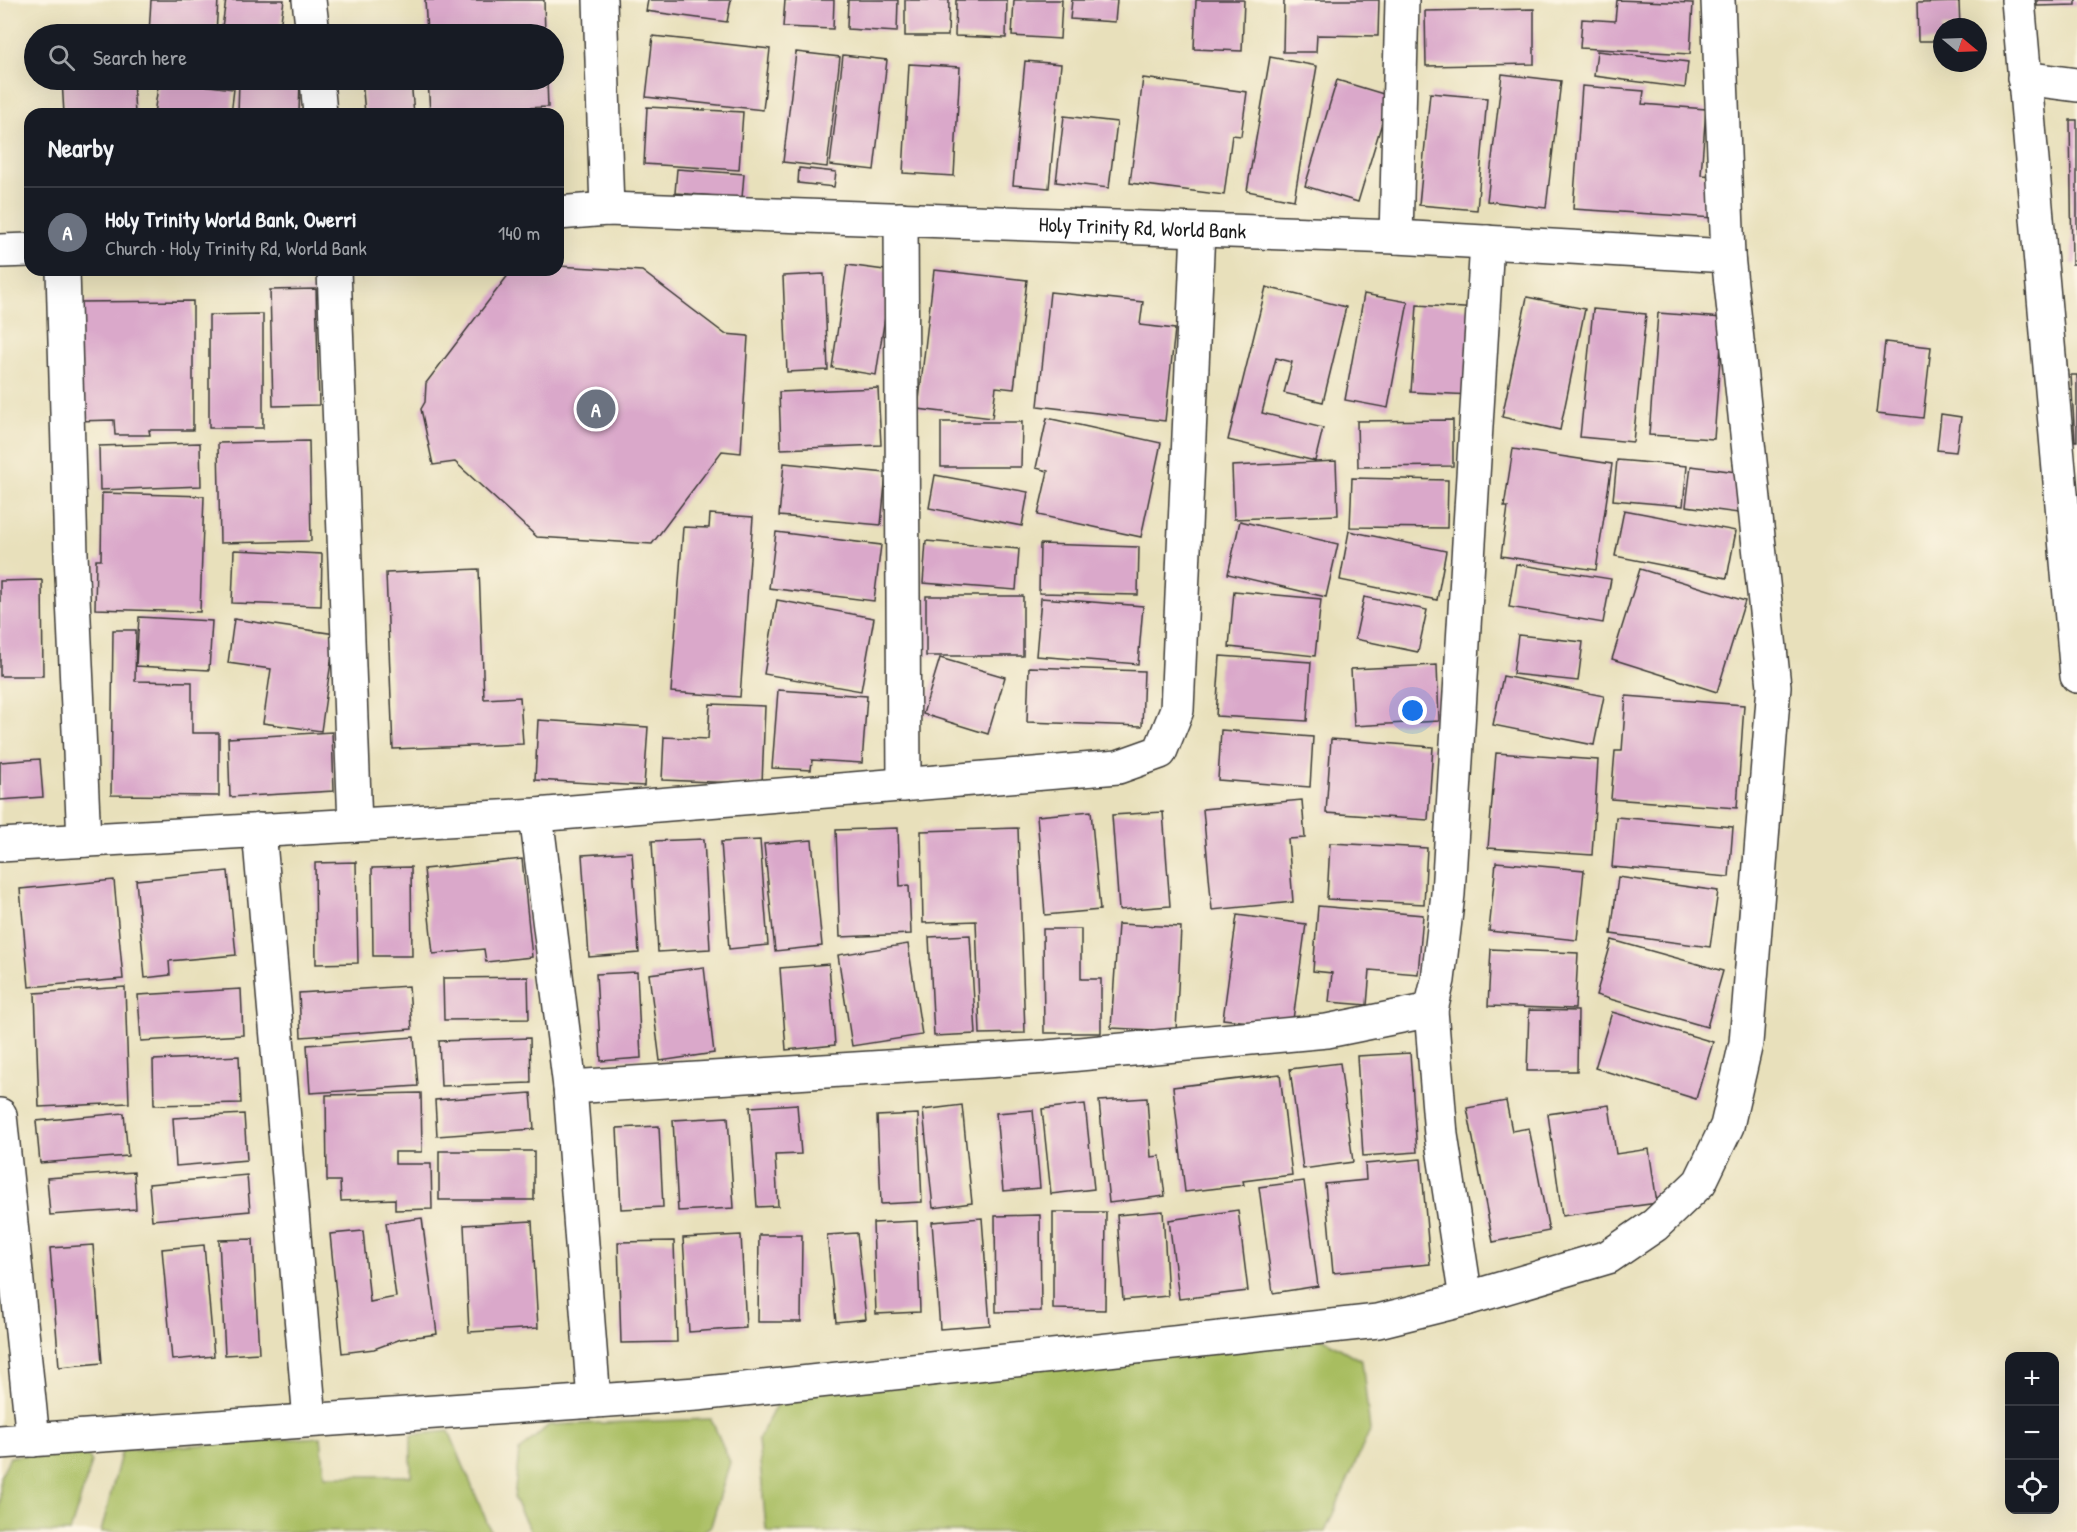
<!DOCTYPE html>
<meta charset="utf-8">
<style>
:root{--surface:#171b24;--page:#20242c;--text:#f1f3f6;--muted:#9ea1a6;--line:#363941;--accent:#1a73e8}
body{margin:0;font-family:"Patrick Hand",sans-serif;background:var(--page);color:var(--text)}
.controls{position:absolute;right:18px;bottom:18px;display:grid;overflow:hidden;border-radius:12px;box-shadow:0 6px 24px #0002}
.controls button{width:54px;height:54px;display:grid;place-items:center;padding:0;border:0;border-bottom:2px solid var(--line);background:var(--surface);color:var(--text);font:30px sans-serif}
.compass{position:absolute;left:1933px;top:18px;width:54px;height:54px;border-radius:50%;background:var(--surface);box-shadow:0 6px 24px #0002;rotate:109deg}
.you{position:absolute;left:1413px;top:711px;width:21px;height:21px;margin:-15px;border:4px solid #fff;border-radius:50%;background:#1a73e8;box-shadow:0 0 0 9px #1a73e833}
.badge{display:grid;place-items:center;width:39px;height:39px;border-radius:50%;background:var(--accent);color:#fff;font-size:20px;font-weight:700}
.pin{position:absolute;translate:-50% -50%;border:3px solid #fff;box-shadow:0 2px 6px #0006}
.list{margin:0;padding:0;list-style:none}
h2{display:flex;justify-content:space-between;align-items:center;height:78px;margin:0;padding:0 24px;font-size:26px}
h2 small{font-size:20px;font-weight:400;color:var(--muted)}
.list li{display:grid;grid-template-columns:39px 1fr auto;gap:18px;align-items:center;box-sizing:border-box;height:90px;padding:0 24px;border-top:2px solid var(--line)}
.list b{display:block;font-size:22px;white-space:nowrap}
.list p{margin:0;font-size:20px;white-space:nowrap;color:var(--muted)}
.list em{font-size:20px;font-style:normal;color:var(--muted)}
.icon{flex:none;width:33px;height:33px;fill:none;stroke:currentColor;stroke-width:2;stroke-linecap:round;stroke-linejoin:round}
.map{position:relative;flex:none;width:2077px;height:1532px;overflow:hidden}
.search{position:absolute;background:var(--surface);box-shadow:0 6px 24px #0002;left:24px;top:24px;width:540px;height:66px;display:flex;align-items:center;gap:15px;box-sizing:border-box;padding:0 21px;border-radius:33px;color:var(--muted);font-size:22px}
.panel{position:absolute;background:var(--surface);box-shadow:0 6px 24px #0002;left:24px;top:108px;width:540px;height:168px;border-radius:18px}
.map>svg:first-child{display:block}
.green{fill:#a8bd61;stroke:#626c3e;stroke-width:1.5}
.building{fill:#daa8ca}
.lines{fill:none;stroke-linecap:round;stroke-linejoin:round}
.minor-casing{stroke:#3b3934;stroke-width:36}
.minor{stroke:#fff;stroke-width:33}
.labels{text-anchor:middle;stroke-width:4.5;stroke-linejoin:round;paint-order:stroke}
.street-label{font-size:21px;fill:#1c1c1c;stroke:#fcf5e5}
</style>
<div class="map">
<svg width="2077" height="1532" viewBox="0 0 2077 1532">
<rect width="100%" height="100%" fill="#fcf5e5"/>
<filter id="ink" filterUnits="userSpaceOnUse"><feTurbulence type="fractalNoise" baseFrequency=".0167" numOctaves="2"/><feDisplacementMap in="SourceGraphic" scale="12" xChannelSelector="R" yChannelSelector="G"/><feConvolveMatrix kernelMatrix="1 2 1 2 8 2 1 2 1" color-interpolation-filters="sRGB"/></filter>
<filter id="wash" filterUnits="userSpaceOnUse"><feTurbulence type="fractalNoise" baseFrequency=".008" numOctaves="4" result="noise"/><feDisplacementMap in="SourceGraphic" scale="24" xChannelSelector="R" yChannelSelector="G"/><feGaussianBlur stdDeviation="1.35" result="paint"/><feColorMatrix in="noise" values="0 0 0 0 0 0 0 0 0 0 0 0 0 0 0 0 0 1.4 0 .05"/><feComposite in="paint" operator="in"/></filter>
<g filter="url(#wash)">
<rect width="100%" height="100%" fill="#e8e0bb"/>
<path class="green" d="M1322 1338 1362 1361 1370 1430 1325 1532H769L766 1529 758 1440 783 1392Z
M711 1419 730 1462 711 1526 702 1532H531L514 1499 519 1451 549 1425Z
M449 1431 491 1532H101L122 1450 321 1437 325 1476H411V1435Z
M81 1447 92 1462 70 1532H0V1477L10 1457Z"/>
<g id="blocks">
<path class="building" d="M151 0H218L216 34H149Z
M226 0H284L279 34H221Z
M425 0H544L545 34H427Z
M648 0H731L727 22 646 11Z
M785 0H834L833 29 783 27Z
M848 0H898L897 32 847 29Z
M905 0H949L948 36H905Z
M956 0H1007L1006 38 955 36Z
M1014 0H1062L1060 39 1012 36Z
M1072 0H1117L1115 22 1070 19Z
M1196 0H1244L1242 51 1194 49Z
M1284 0H1379L1378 36 1317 35 1316 52H1283Z
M1617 0 1693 3 1690 54 1580 48 1582 19 1615 21Z
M2037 0H2076V5L2037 6Z
M1959 2 1960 27H1942V41H1918L1917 3Z
M1534 9V64L1426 66 1425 11Z
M653 36 770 49 763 110 646 97Z
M1597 51 1688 62 1685 88 1594 76Z
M796 52 840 57 827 167 783 162Z
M843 55 887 60 874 170 830 165Z
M1270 57 1317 66 1294 200 1247 191Z
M1025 61 1061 64 1049 188 1013 185Z
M909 64 960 67 954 176 903 173Z
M1502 74 1561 81 1546 208 1487 201Z
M1143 78 1247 92 1241 136 1232 135 1224 195 1130 183Z
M62 80H133L135 114H64Z
M159 80 234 89 231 114H154Z
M239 80H300L299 114H238Z
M362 80H411L414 114H365Z
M428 80H547L548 107 430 112Z
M1337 80 1390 96 1358 202 1305 186Z
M1582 86 1644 91 1642 104 1706 109 1701 175 1716 176 1714 218 1573 209Z
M1430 93 1487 98 1477 210 1419 205Z
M647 107 743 112 739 170 644 164Z
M1064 116 1117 122 1109 188 1056 182Z
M2070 120H2077V264H2072Z
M799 168 836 172 834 187 798 183Z
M677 169 744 174 742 198 675 193Z
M847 265 892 271 876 375 832 368Z
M558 266 642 271 725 334 748 336 741 453 722 451 652 544 537 537 455 462 433 465 421 409 425 402 426 383 512 270H558Z
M934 270 1027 280 1014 389 996 387 992 418 918 409Z
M824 274 828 370 787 372 783 276Z
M1266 287 1346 307 1323 402 1284 393 1292 362 1276 358 1262 413 1323 428 1315 461 1228 440Z
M316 289 319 405 273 406 270 290Z
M1050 292 1143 302 1140 325 1175 329 1165 421 1038 406Z
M1364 294 1408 302 1388 408 1345 400Z
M1527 297 1585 309 1560 430 1502 417Z
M193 301V430H149L150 435H115L114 420 75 421V302Z
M1417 305 1478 309 1472 395 1411 392Z
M1593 309 1646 314 1633 442 1580 437Z
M1658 313 1723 318 1714 439 1649 435Z
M263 314V428H209V315Z
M1885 342 1931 347 1923 418 1877 413Z
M2071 375H2077V441H2075Z
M878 388 881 445 781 449 779 392Z
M1941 414 1961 417 1956 452 1937 450Z
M1047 418 1161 443 1141 537 1038 515 1048 471 1036 468Z
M1453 420V466L1358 467 1357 421Z
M941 422H1022L1021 467H941Z
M309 441 311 541 220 543 218 443Z
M200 443 201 486 100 490 99 446Z
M1513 449 1612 464 1596 570 1501 556 1508 507H1504Z
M1617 460 1687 466 1683 506 1613 500Z
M1336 461 1338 515 1234 519 1232 466Z
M784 463 886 473 881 525 779 516Z
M1691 466 1744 473 1738 513 1686 506Z
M935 475 1028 492 1022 526 929 508Z
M1352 478 1448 480 1447 528 1350 527Z
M102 493 204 496 200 612 95 609 96 560H101Z
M1624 510 1736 531 1727 578 1615 556Z
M710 514 753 517 740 697 671 692 683 527 709 528Z
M1240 521 1338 544 1326 597 1228 574Z
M1349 531 1446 551 1437 600 1340 580Z
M776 532 881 545 874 601 769 588Z
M926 541 1019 549 1016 590 923 583Z
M1040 544 1139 547 1138 595 1039 593Z
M234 550 322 554 321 606 232 603Z
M1516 564 1611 579 1603 623 1509 607Z
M479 569 484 699 520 697 523 744 393 749 386 573Z
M1640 569 1745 601 1717 692 1612 659Z
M42 580 43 676H0V581Z
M1234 591 1321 599 1315 656 1229 647Z
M926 596H1023V656H926Z
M1364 597 1427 610 1418 652 1355 639Z
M1041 598 1143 606 1138 664 1036 656Z
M777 600 874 618 861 691 764 674Z
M139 617 212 621 209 670 136 666Z
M234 619 335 634 321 731 263 723 271 669 228 663Z
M113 630H136L135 681 192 682V733H219V796L111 795Z
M1518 635 1583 642 1578 681 1513 674Z
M1220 656 1311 662 1307 721 1216 716Z
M940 658 1005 677 988 734 923 714Z
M1437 665 1439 721 1354 726 1351 669Z
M1029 667 1144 671 1142 726 1027 722Z
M1503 676 1604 696 1594 745 1493 725Z
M778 690 867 696 862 763 812 760 811 770 772 768Z
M1626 696 1744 705 1737 808 1611 799 1615 751H1622Z
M710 704 765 706 762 784 662 780 664 737 708 739Z
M538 720 648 727 644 786 535 780Z
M1221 730 1313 737 1310 787 1218 780Z
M332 732 334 791 230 797 228 738Z
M1331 739 1433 747 1428 820 1326 813Z
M1496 753 1598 760 1592 855 1488 848Z
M40 759 43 797 0 800V762Z
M1302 800 1305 838 1288 839 1293 902 1212 910 1203 809Z
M1091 811 1100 910 1045 915 1037 816Z
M1163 812 1170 906 1119 910 1112 815Z
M1616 817 1733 827 1729 877 1612 867Z
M898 828 900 886 909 885 911 934 840 937 836 830Z
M1018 828 1025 1033 980 1034 976 921 923 923 921 831Z
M704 839 710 949 658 952 652 841Z
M760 840 768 945 729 949 721 842Z
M812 840 822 946 775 951 764 844Z
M1330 843 1427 848 1424 904 1327 899Z
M632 852 639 953 589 957 582 855Z
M522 859 532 957 486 962 484 949 433 954 424 869Z
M356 862 358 963 316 964 315 863Z
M1496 862 1584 870 1577 940 1489 931Z
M411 867 412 956H373L372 868Z
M228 871 236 955 169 961 170 975 145 978 136 880Z
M1618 877 1718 891 1710 947 1611 934Z
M114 880 123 979 29 987 20 889Z
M1318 906 1423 915 1418 974 1370 970 1367 1005 1329 1002 1332 973 1313 971Z
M1237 915 1306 924 1292 1027 1223 1019Z
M1118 924 1181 927 1176 1031 1111 1028Z
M1043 929H1081V979H1101V1033H1044Z
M970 935 976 1034 934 1036 929 937Z
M1612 940 1723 971 1707 1027 1596 995Z
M908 944 922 1035 852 1046 838 955Z
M1491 949 1578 953 1575 1009 1488 1006Z
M829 964 835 1045 786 1050 780 968Z
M704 967 714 1053 660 1061 649 974Z
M637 972 641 1058 601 1061 596 974Z
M528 977 529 1019 444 1020 443 978Z
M409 986 412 1029 301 1037 299 993Z
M125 987 129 1103 39 1107 35 993Z
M241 989 243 1035 141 1041 138 995Z
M1529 1010 1578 1011 1577 1071H1527Z
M1612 1012 1713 1042 1696 1099 1595 1068Z
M414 1037 418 1086 310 1093 307 1045Z
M530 1038 531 1083 441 1086 439 1041Z
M1410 1053 1417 1152 1363 1156 1357 1056Z
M239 1056 241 1103 154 1105 153 1060Z
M1340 1063 1353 1162 1303 1169 1290 1069Z
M1280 1074 1292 1175 1243 1181 1244 1185 1185 1192 1173 1087Z
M421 1093 422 1152H395V1164H431L432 1209 395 1210V1199L341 1201 340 1181H327L326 1095Z
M531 1093 534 1129 437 1136 435 1100Z
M1147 1098 1151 1157 1160 1156 1165 1196 1109 1203 1099 1101Z
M1506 1101 1512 1131 1529 1128 1549 1231 1493 1242 1467 1108Z
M797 1104 801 1154 775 1155 778 1206 757 1207 750 1107Z
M1085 1104 1094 1189 1051 1194 1042 1109Z
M962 1105 972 1203 933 1208 923 1110Z
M1609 1105 1616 1154 1649 1149 1657 1203 1562 1216 1548 1114Z
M1033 1110 1040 1188 1003 1191 996 1113Z
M124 1113 128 1156 40 1163 36 1121Z
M244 1114 247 1160 176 1166 173 1118Z
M918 1114 922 1202 881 1204 877 1116Z
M728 1117 734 1208 678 1211 673 1120Z
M659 1126 663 1207 621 1209 617 1128Z
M439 1151H534V1200H439Z
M1421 1159 1430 1264 1333 1273 1325 1184 1366 1180 1365 1164Z
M134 1172 136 1209 50 1215 47 1178Z
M247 1175 250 1211 152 1220 149 1184Z
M1304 1181 1318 1286 1273 1293 1259 1187Z
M1238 1210 1248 1291 1179 1299 1169 1220Z
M1163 1211 1168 1296 1123 1300 1117 1215Z
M1053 1212H1106L1105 1310 1053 1309Z
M1040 1215 1041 1311 996 1312 995 1216Z
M422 1218 437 1334 401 1339 374 1349 342 1353 330 1234 363 1231 370 1302 396 1297 386 1223Z
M982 1218 990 1325 940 1329 932 1222Z
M532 1221 538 1328 469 1332 464 1225Z
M917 1221 920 1312 876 1314 873 1223Z
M857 1233 866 1319 836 1322 827 1235Z
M741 1235 746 1328 689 1332 683 1238Z
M759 1235H802L801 1322H758Z
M253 1239 259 1353 225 1355 219 1240Z
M674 1241 677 1342 621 1343 618 1242Z
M93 1245 102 1363 59 1367 50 1248Z
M204 1245 214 1356 172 1360 162 1249Z"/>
</g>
</g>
<g filter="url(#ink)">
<use href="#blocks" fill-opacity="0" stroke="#3b3934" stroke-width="1.5"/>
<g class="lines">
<g class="minor-casing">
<g id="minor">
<path d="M309 0 313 34"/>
<path d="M600 0 607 209"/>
<path d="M2018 0 2077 676"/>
<path d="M2024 78 2077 85"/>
<path d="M317 80 320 114"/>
<path id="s1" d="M558 213 607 209 1396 237 1728 256"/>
<path d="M901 219 904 785"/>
<path d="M1396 237 1402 0"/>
<path d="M0 251 30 250"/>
<path d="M63 270 71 554 84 840"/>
<path d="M334 270 355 825"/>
<path d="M536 815 570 1087 594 1401"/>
<path d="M259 830 310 1420"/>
<path d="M0 845 536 815 1118 767 1160 752 1177 710 1198 230"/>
<path d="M570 1087 1047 1057 1327 1031 1431 1010"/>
<path d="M0 1115 33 1440"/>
<path d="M1466 1299 1441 1135 1431 1010 1438 980 1448 894 1487 242"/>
<path d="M0 1442 697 1394 1378 1321 1466 1299 1608 1257 1655 1225 1700 1182 1727 1126 1746 1043 1774 686 1728 256 1718 0"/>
</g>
</g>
<use href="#minor" class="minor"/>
</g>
</g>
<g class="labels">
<g class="street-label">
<text dy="7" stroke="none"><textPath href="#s1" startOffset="585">Holy Trinity Rd, World Bank</textPath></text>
</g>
</g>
</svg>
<div class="controls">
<button>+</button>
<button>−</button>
<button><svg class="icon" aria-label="locate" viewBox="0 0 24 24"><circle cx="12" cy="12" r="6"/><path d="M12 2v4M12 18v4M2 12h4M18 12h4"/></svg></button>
</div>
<svg class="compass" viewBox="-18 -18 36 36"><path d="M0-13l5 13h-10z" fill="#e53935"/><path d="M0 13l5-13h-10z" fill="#9ea1a6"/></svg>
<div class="you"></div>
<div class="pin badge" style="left:596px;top:409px;background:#6b7280">A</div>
<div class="search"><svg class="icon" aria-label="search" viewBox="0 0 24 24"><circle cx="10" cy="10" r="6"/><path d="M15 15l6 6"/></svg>Search here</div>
<section class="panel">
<h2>Nearby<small></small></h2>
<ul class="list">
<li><span class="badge" style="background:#6b7280">A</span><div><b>Holy Trinity World Bank, Owerri</b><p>Church · Holy Trinity Rd, World Bank</p></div><em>140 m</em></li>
</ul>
</section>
</div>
